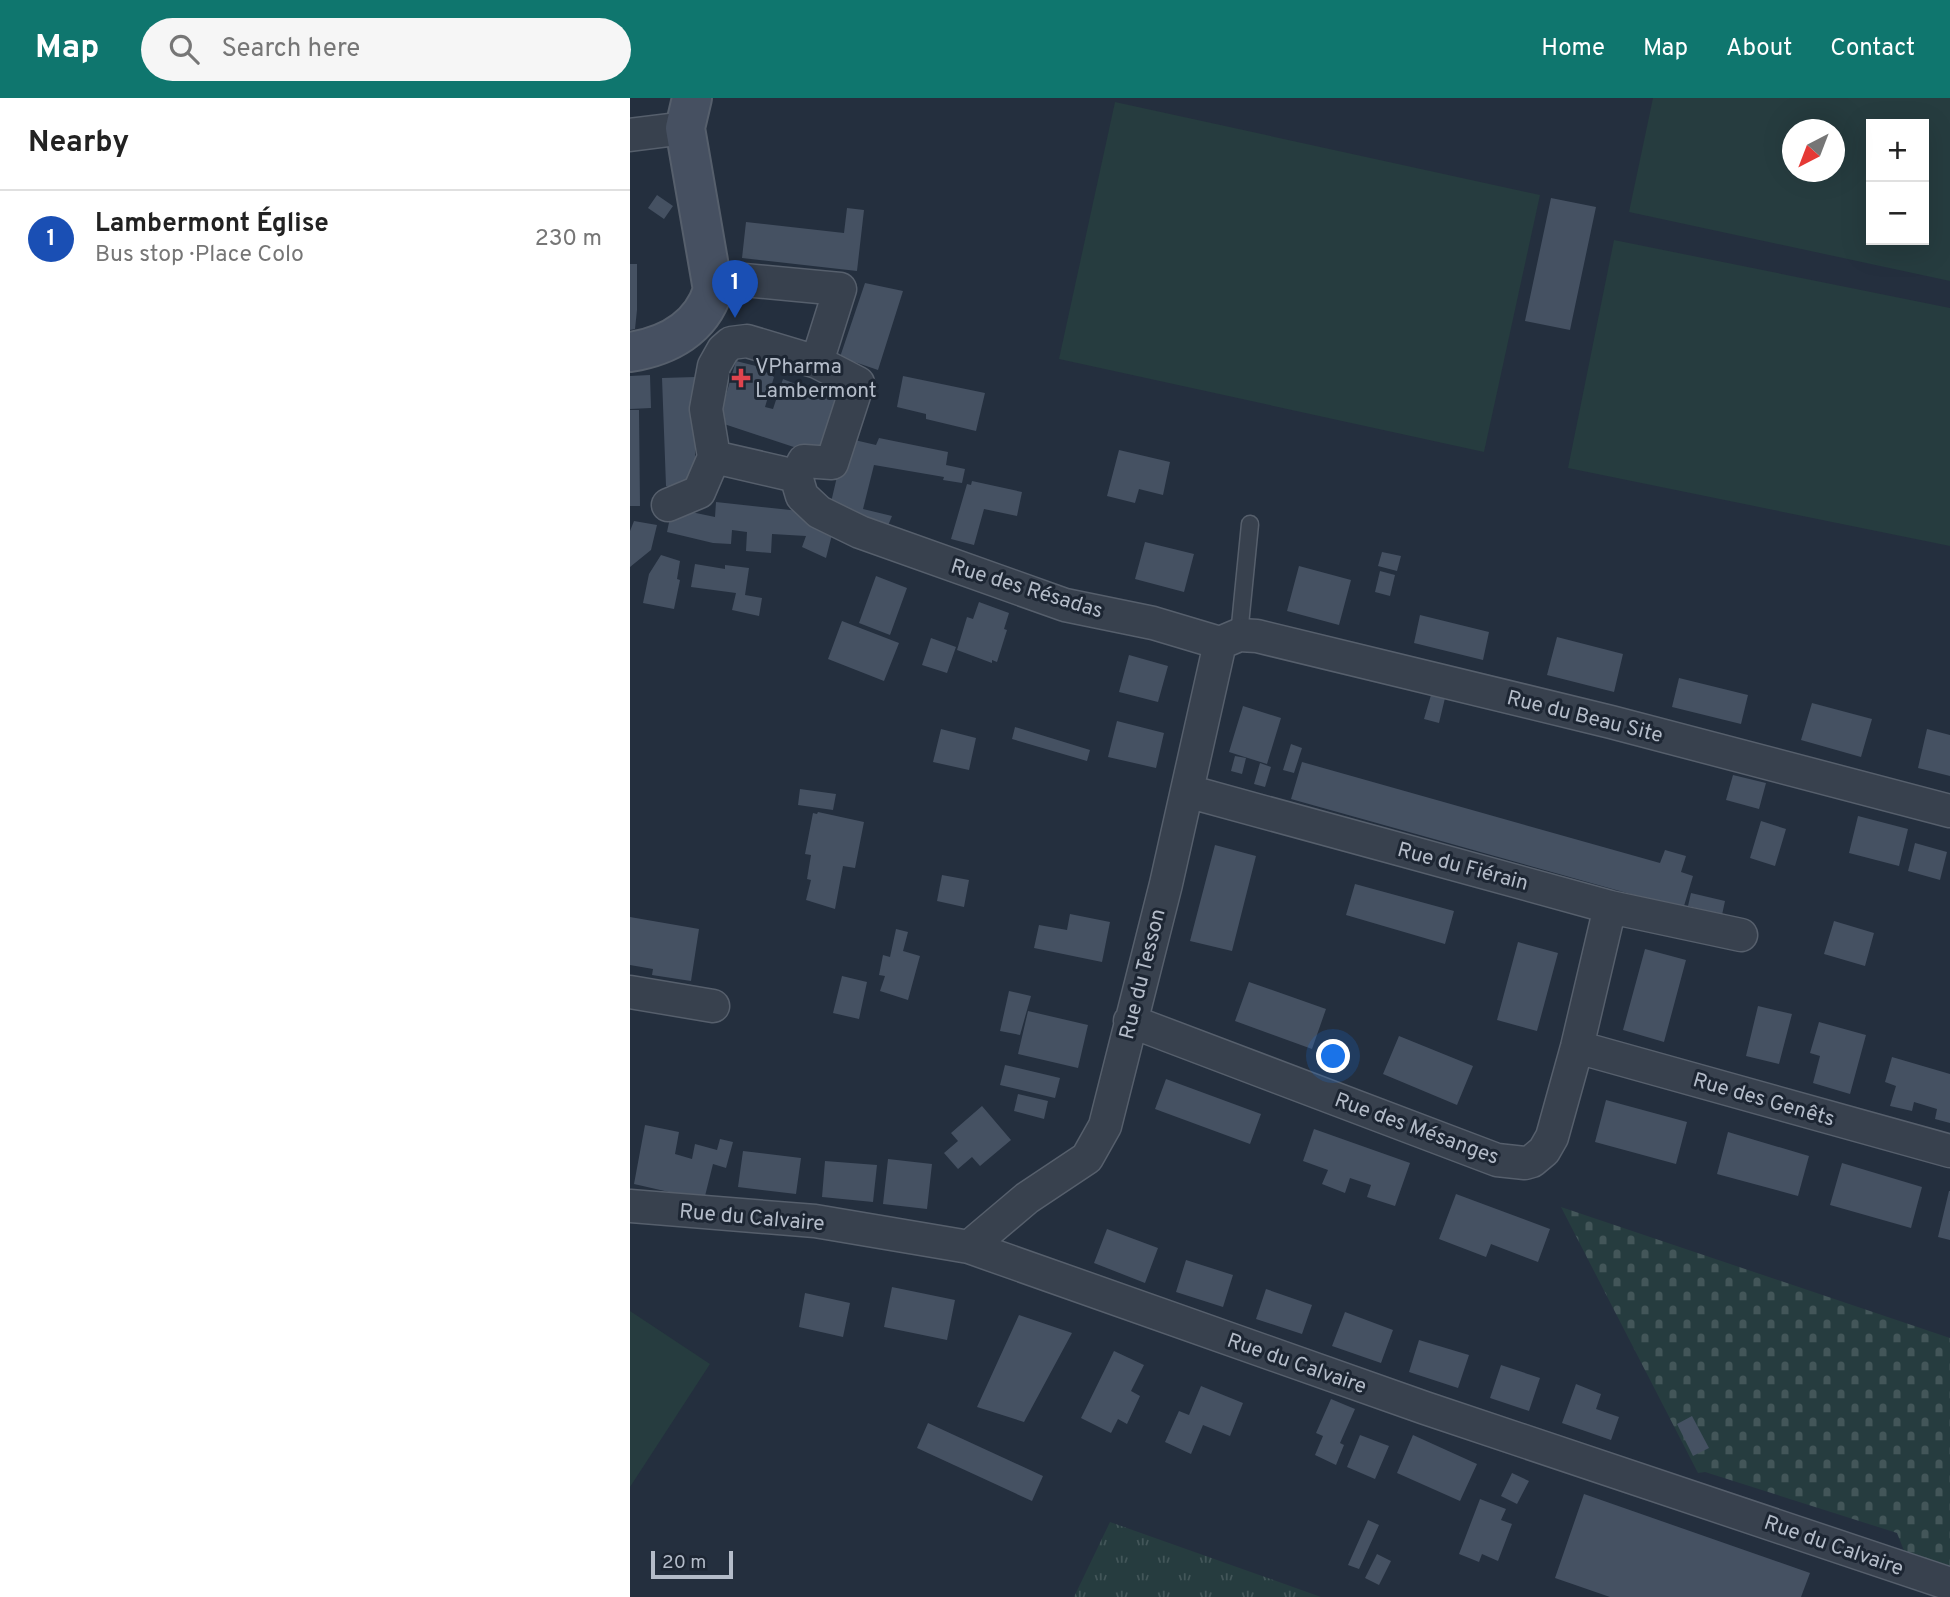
<!DOCTYPE html>
<meta charset="utf-8">
<style>
:root{--surface:#fff;--page:#f6f6f6;--text:#222;--muted:#767676;--line:#e0e0e0;--accent:#0f766e}
body{margin:0;font-family:Overpass,sans-serif;background:var(--page);color:var(--text)}
.controls{position:absolute;right:21px;top:21px;display:grid;overflow:hidden;border-radius:0px;box-shadow:0 7px 28px #0002}
.controls button{width:63px;height:63px;display:grid;place-items:center;padding:0;border:0;border-bottom:2px solid var(--line);background:var(--surface);color:var(--text);font:35px sans-serif}
.compass{position:absolute;left:1152px;top:21px;width:63px;height:63px;border-radius:50%;background:var(--surface);box-shadow:0 7px 28px #0002;rotate:222deg}
.scale{position:absolute;left:21px;bottom:18px;width:82px;box-sizing:border-box;padding-left:7px;border:4px solid #b4bcc9;border-top:0;font-size:19px;line-height:24px;white-space:nowrap;color:#b4bcc9;-webkit-text-stroke:5px #1d2633;paint-order:stroke}
.you{position:absolute;left:704px;top:959px;width:24px;height:24px;margin:-18px;border:5px solid #fff;border-radius:50%;background:#1a73e8;box-shadow:0 0 0 10px #1a73e833}
.badge{display:grid;place-items:center;width:46px;height:46px;border-radius:50%;background:var(--accent);color:#fff;font-size:23px;font-weight:700}
.pin{position:absolute;translate:-50% -58px;filter:drop-shadow(0 2px 4px #0008)}
.pin::after{content:'';position:absolute;top:37px;width:24px;height:21px;background:inherit;clip-path:polygon(0 0,100% 0,50% 100%)}
.list{margin:0;padding:0;list-style:none}
h2{display:flex;justify-content:space-between;align-items:center;height:91px;margin:0;padding:0 28px;font-size:30px}
h2 small{font-size:23px;font-weight:400;color:var(--muted)}
.list li{display:grid;grid-template-columns:46px 1fr auto;gap:21px;align-items:center;box-sizing:border-box;height:98px;padding:0 28px;border-top:2px solid var(--line)}
.list b{display:block;font-size:26px;white-space:nowrap}
.list p{margin:0;font-size:23px;white-space:nowrap;color:var(--muted)}
.list em{font-size:23px;font-style:normal;color:var(--muted)}
.icon{flex:none;width:38px;height:38px;fill:none;stroke:currentColor;stroke-width:2;stroke-linecap:round;stroke-linejoin:round}
.map{position:relative;flex:none;width:1320px;height:1499px;overflow:hidden}
header{display:flex;align-items:center;gap:42px;box-sizing:border-box;height:98px;padding:0 35px;background:var(--accent);color:#fff}
header strong{font-size:33px}
nav{display:flex;gap:38px;margin-inline-start:auto;font-size:24px}
.search{width:490px;height:63px;background:var(--page);display:flex;align-items:center;gap:18px;box-sizing:border-box;padding:0 24px;border-radius:38px;color:var(--muted);font-size:26px}
main{display:flex}
aside{flex:1;background:var(--surface)}
.map>svg:first-child{display:block}
.grass{fill:url(#grass-tufts)}
.cemetery{fill:url(#cemetery-stones)}
.pitch{fill:#263c3f;fill-rule:evenodd}
.building{fill:#455162}
.lines{fill:none;stroke-linecap:round;stroke-linejoin:round}
.lane-casing{stroke:#565f6c;stroke-width:19}
.street-casing{stroke:#565f6c;stroke-width:35}
.secondary-casing{stroke:#565f6c;stroke-width:42}
.lane{stroke:#38414e;stroke-width:16}
.street{stroke:#38414e;stroke-width:32}
.secondary{stroke:#465061;stroke-width:38}
.health-dot{fill:#e0444e;stroke:#1d2633;stroke-width:2.5}
.labels{text-anchor:middle;stroke-width:6;stroke-linejoin:round;paint-order:stroke}
.poi-label{font-size:21px;fill:#b4bcc9;stroke:#1d2633;text-anchor:start}
.street-label{font-size:21px;fill:#b4bcc9;stroke:#1d2633}
</style>
<header>
<strong>Map</strong>
<div class="search"><svg class="icon" aria-label="search" viewBox="0 0 24 24"><circle cx="10" cy="10" r="6"/><path d="M15 15l6 6"/></svg>Search here</div>
<nav><a>Home</a><a>Map</a><a>About</a><a>Contact</a></nav>
</header>
<main>
<aside>
<h2>Nearby<small></small></h2>
<ul class="list">
<li><span class="badge" style="background:#1a4fb4">1</span><div><b>Lambermont Église</b><p>Bus stop · Place Colo</p></div><em>230 m</em></li>
</ul>
</aside>
<div class="map">
<svg width="1320" height="1499" viewBox="0 0 1320 1499">
<defs>
<pattern id="grass-tufts" width="24" height="20" patternUnits="userSpaceOnUse" patternTransform="scale(1.75)"><rect width="24" height="20" fill="#263c3f"/><path d="M3 7l-1-3M5 7V3M7 7l1-3M15 17l-1-3M17 17v-4M19 17l1-3" fill="none" stroke="#435659"/></pattern>
<pattern id="cemetery-stones" width="16" height="16" patternUnits="userSpaceOnUse" patternTransform="scale(1.75)"><rect width="16" height="16" fill="#263c3f"/><path d="M2 7V4a2 2 0 0 1 4 0v3zM10 15v-3a2 2 0 0 1 4 0v3z" fill="#435659"/></pattern>
</defs>
<rect width="100%" height="100%" fill="#242f3e"/>
<path class="grass" d="M480 1424 691 1499H444Z"/>
<path class="cemetery" d="M931 1109 1320 1240V1476L1277 1460 1267 1435 1075 1374 1068 1375Z"/>
<path class="pitch" d="M1023 0H1320V183L999 114ZM1294 26V142H1241V26ZM1162 32H1204V74H1162Z
M485 4 910 97 854 354 429 261Z
M984 142 1320 210V448L938 370Z
M0 1213 80 1266 0 1389Z"/>
<path class="building" d="M27 97 43 108 34 121 18 110Z
M921 100 966 109 940 232 895 223Z
M217 110 234 112 227 173 112 160 116 124 214 135Z
M0 166H7V212L5 231 0 232Z
M235 185 273 193 248 272 210 259Z
M106 263 126 268 144 279 135 309 143 311 153 281 213 305 194 359 88 324Z
M20 277 21 310 0 311V278Z
M273 278 355 295 346 333 296 321V316L267 309Z
M65 279 67 340H65V365L69 389 36 388 32 280Z
M0 312H9L10 408H0Z
M216 340 246 347 249 340 318 354 316 367 335 371 332 385 313 382 314 379 244 367 233 411 262 418 255 435 199 413Z
M489 352 540 364 533 397 509 391 505 405 477 398Z
M342 383 392 394 387 418 354 411 344 447 321 441 337 386 341 387Z
M86 404 179 414 205 425 196 460 172 449 176 438 142 436 141 455 116 453 117 434 102 432 101 446 83 445 37 434 42 410 85 419Z
M4 423 27 427 21 452 0 469V433Z
M515 444 564 456 554 494 505 481Z
M752 454 771 458 767 473 748 468Z
M31 457 50 463 47 481 50 482 44 511 13 505 19 476Z
M65 466 95 471V467L119 470 115 497 132 500 129 518 102 512 106 495 61 489Z
M669 468 721 482 709 527 657 513Z
M750 473 765 477 760 498 745 494Z
M246 478 277 490 260 537 229 525Z
M349 504 379 515 374 531 377 532 367 564 362 562V565L327 552 337 519 343 521Z
M790 517 859 534 853 562 784 545Z
M212 523 269 545 254 583 198 561Z
M927 539 993 556 984 594 917 577Z
M301 540 326 549 317 575 292 567Z
M499 557 538 568 528 604 489 594Z
M1049 580 1118 597 1111 626 1042 609Z
M801 597 815 600 809 625 794 621Z
M1182 605 1242 621 1231 659 1171 642Z
M613 608 651 620 637 666 599 654Z
M487 623 534 635 526 670 478 659Z
M385 629 460 652 457 663 382 641Z
M311 631 346 640 339 672 303 664Z
M1297 631 1320 637V678L1288 670Z
M661 646 672 650 664 675 653 672Z
M605 658 616 660 612 676 601 673Z
M672 664 1030 765 1035 752 1056 758 1051 774 1063 778 1054 808 1004 797 661 701Z
M630 665 641 669 635 689 624 686Z
M1103 677 1136 685 1129 711 1096 702Z
M170 691 206 696 203 712 168 707Z
M188 714 234 724 225 770 213 768 205 811 176 802 181 782 177 781 181 757 175 756 183 715 187 716Z
M1228 718 1278 731 1269 768 1219 755Z
M1131 723 1156 731 1145 768 1120 760Z
M1285 745 1317 754 1310 782 1278 773Z
M585 747 626 758 602 853 560 843Z
M312 777 339 782 334 809 307 803Z
M725 786 824 813 815 846 716 817Z
M1061 795 1095 803 1092 817 1058 808Z
M440 816 480 824 472 864 404 850 409 827 437 832Z
M0 819 69 831 61 883 22 877 23 871 0 867Z
M1204 823 1244 835 1235 868 1194 856Z
M266 831 278 834 273 853 290 858 278 902 250 893 255 878 249 877 253 857 260 859Z
M888 844 928 855 907 933 867 922Z
M1015 851 1056 862 1034 944 993 932Z
M212 878 237 884 229 921 203 915Z
M619 884 696 911 682 951 605 923Z
M379 893 401 898 390 937 370 933Z
M1128 908 1162 916 1149 966 1116 958Z
M398 913 458 927 448 970 388 956Z
M1189 924 1236 937 1220 996 1183 985 1190 958 1180 955Z
M769 938 843 968 827 1007 753 976Z
M1262 959 1320 976V1025L1305 1021 1307 1011 1284 1004 1282 1013 1260 1008 1266 988 1255 984Z
M375 967 430 980 425 1000 370 987Z
M536 981 631 1016 620 1046 525 1011Z
M388 996 418 1003 414 1021 384 1013Z
M976 1002 1057 1024 1046 1066 965 1044Z
M352 1008 381 1042 350 1068 342 1059 328 1071 314 1055 328 1043 321 1035Z
M15 1027 49 1034 45 1056 62 1061 65 1046 87 1052 90 1041 103 1044 96 1070 83 1066 74 1102 4 1086Z
M684 1031 780 1065 765 1108 737 1099 741 1087 720 1080 715 1095 692 1086 698 1072 673 1063Z
M1098 1034 1179 1058 1168 1098 1087 1076Z
M113 1053 171 1060 166 1096 108 1089Z
M258 1061 302 1066 297 1111 253 1106Z
M195 1063 247 1067 243 1104 192 1099Z
M1212 1065 1292 1089 1281 1130 1200 1107Z
M1319 1093H1320V1142L1308 1139Z
M826 1096 920 1131 908 1164 861 1146 856 1159 809 1141Z
M477 1131 528 1150 515 1185 464 1165Z
M556 1162 603 1177 593 1209 546 1194Z
M262 1189 325 1202 317 1242 254 1229Z
M636 1191 682 1207 672 1236 626 1221Z
M175 1195 220 1205 213 1239 169 1229Z
M715 1214 763 1232 751 1265 702 1248Z
M389 1217 442 1235 394 1324 347 1309Z
M789 1242 839 1257 828 1290 779 1274Z
M484 1253 514 1267 501 1293 510 1298 497 1326 488 1321 481 1335 451 1320Z
M871 1267 910 1280 899 1313 860 1300Z
M946 1286 971 1296 966 1311 989 1319 981 1342 932 1325Z
M571 1288 613 1305 600 1338 573 1327 561 1356 535 1344 549 1313 559 1317Z
M701 1301 725 1311 710 1345 714 1347 706 1367 685 1357 693 1338 686 1335Z
M1062 1318 1079 1350 1063 1358 1047 1326Z
M298 1325 413 1378 402 1403 287 1350Z
M730 1337 759 1348 745 1381 717 1369Z
M783 1337 847 1366 830 1403 767 1375Z
M882 1375 899 1383 887 1406 871 1398Z
M954 1396 1180 1475 1171 1499H980L925 1480Z
M850 1401 876 1411 871 1422 882 1426 868 1463 852 1456 849 1464 829 1456Z
M738 1422 749 1427 729 1471 718 1467Z
M747 1456 761 1463 749 1487 735 1480Z"/>
<g class="lines">
<g class="lane-casing">
<path id="lane" d="M609 537 620 426"/>
</g>
<g class="street-casing">
<path id="street" d="M0 37 55 30
M187 264 228 285 202 365 174 363 166 378 172 398 189 414 230 434 435 507 523 525 590 545
M84 359 166 378
M38 407 69 394 84 359 76 311 84 268 93 252 101 245 117 243 187 264 210 191 82 179
M590 545 609 537 627 538 981 624 1320 713
M557 693 980 809 1111 837
M0 894 83 908
M500 923 867 1062 895 1065 902 1063 914 1053 922 1039 947 949 980 809
M947 949 1320 1053
M0 1108 185 1123 339 1149 795 1310 1320 1486
M339 1149 397 1100 457 1060 475 1028 536 786 590 545"/>
</g>
<g class="secondary-casing">
<path id="secondary" d="M0 254C38 248 71 230 83 192L55 30 62 0"/>
</g>
<use href="#lane" class="lane"/>
<use href="#street" class="street"/>
<use href="#secondary" class="secondary"/>
</g>
<path class="health-dot" d="M107.5 269.5h7v7h7v7h-7v7h-7v-7h-7v-7h7z"/>
<g class="labels">
<g class="poi-label">
<text x="125" y="275">VPharma<tspan x="125" dy="24">Lambermont</tspan></text>
</g>
<g class="street-label">
<text transform="translate(397 490) rotate(17)" y="7">Rue des Résadas</text>
<text transform="translate(955 618) rotate(14)" y="7">Rue du Beau Site</text>
<text transform="translate(833 768) rotate(15)" y="7">Rue du Fiérain</text>
<text transform="translate(512 876) rotate(-76)" y="7">Rue du Tesson</text>
<text transform="translate(1134 1001) rotate(16)" y="7">Rue des Genêts</text>
<text transform="translate(787 1030) rotate(20)" y="7">Rue des Mésanges</text>
<text transform="translate(122 1119) rotate(5)" y="7">Rue du Calvaire</text>
<text transform="translate(667 1265) rotate(19)" y="7">Rue du Calvaire</text>
<text transform="translate(1204 1447) rotate(19)" y="7">Rue du Calvaire</text>
</g>
</g>
</svg>
<div class="controls">
<button>+</button>
<button>−</button>
</div>
<svg class="compass" viewBox="-18 -18 36 36"><path d="M0-13l5 13h-10z" fill="#e53935"/><path d="M0 13l5-13h-10z" fill="#767676"/></svg>
<div class="scale">20 m</div>
<div class="you"></div>
<div class="pin badge" style="left:105px;top:220px;background:#1a4fb4">1</div>
</div>
</main>
